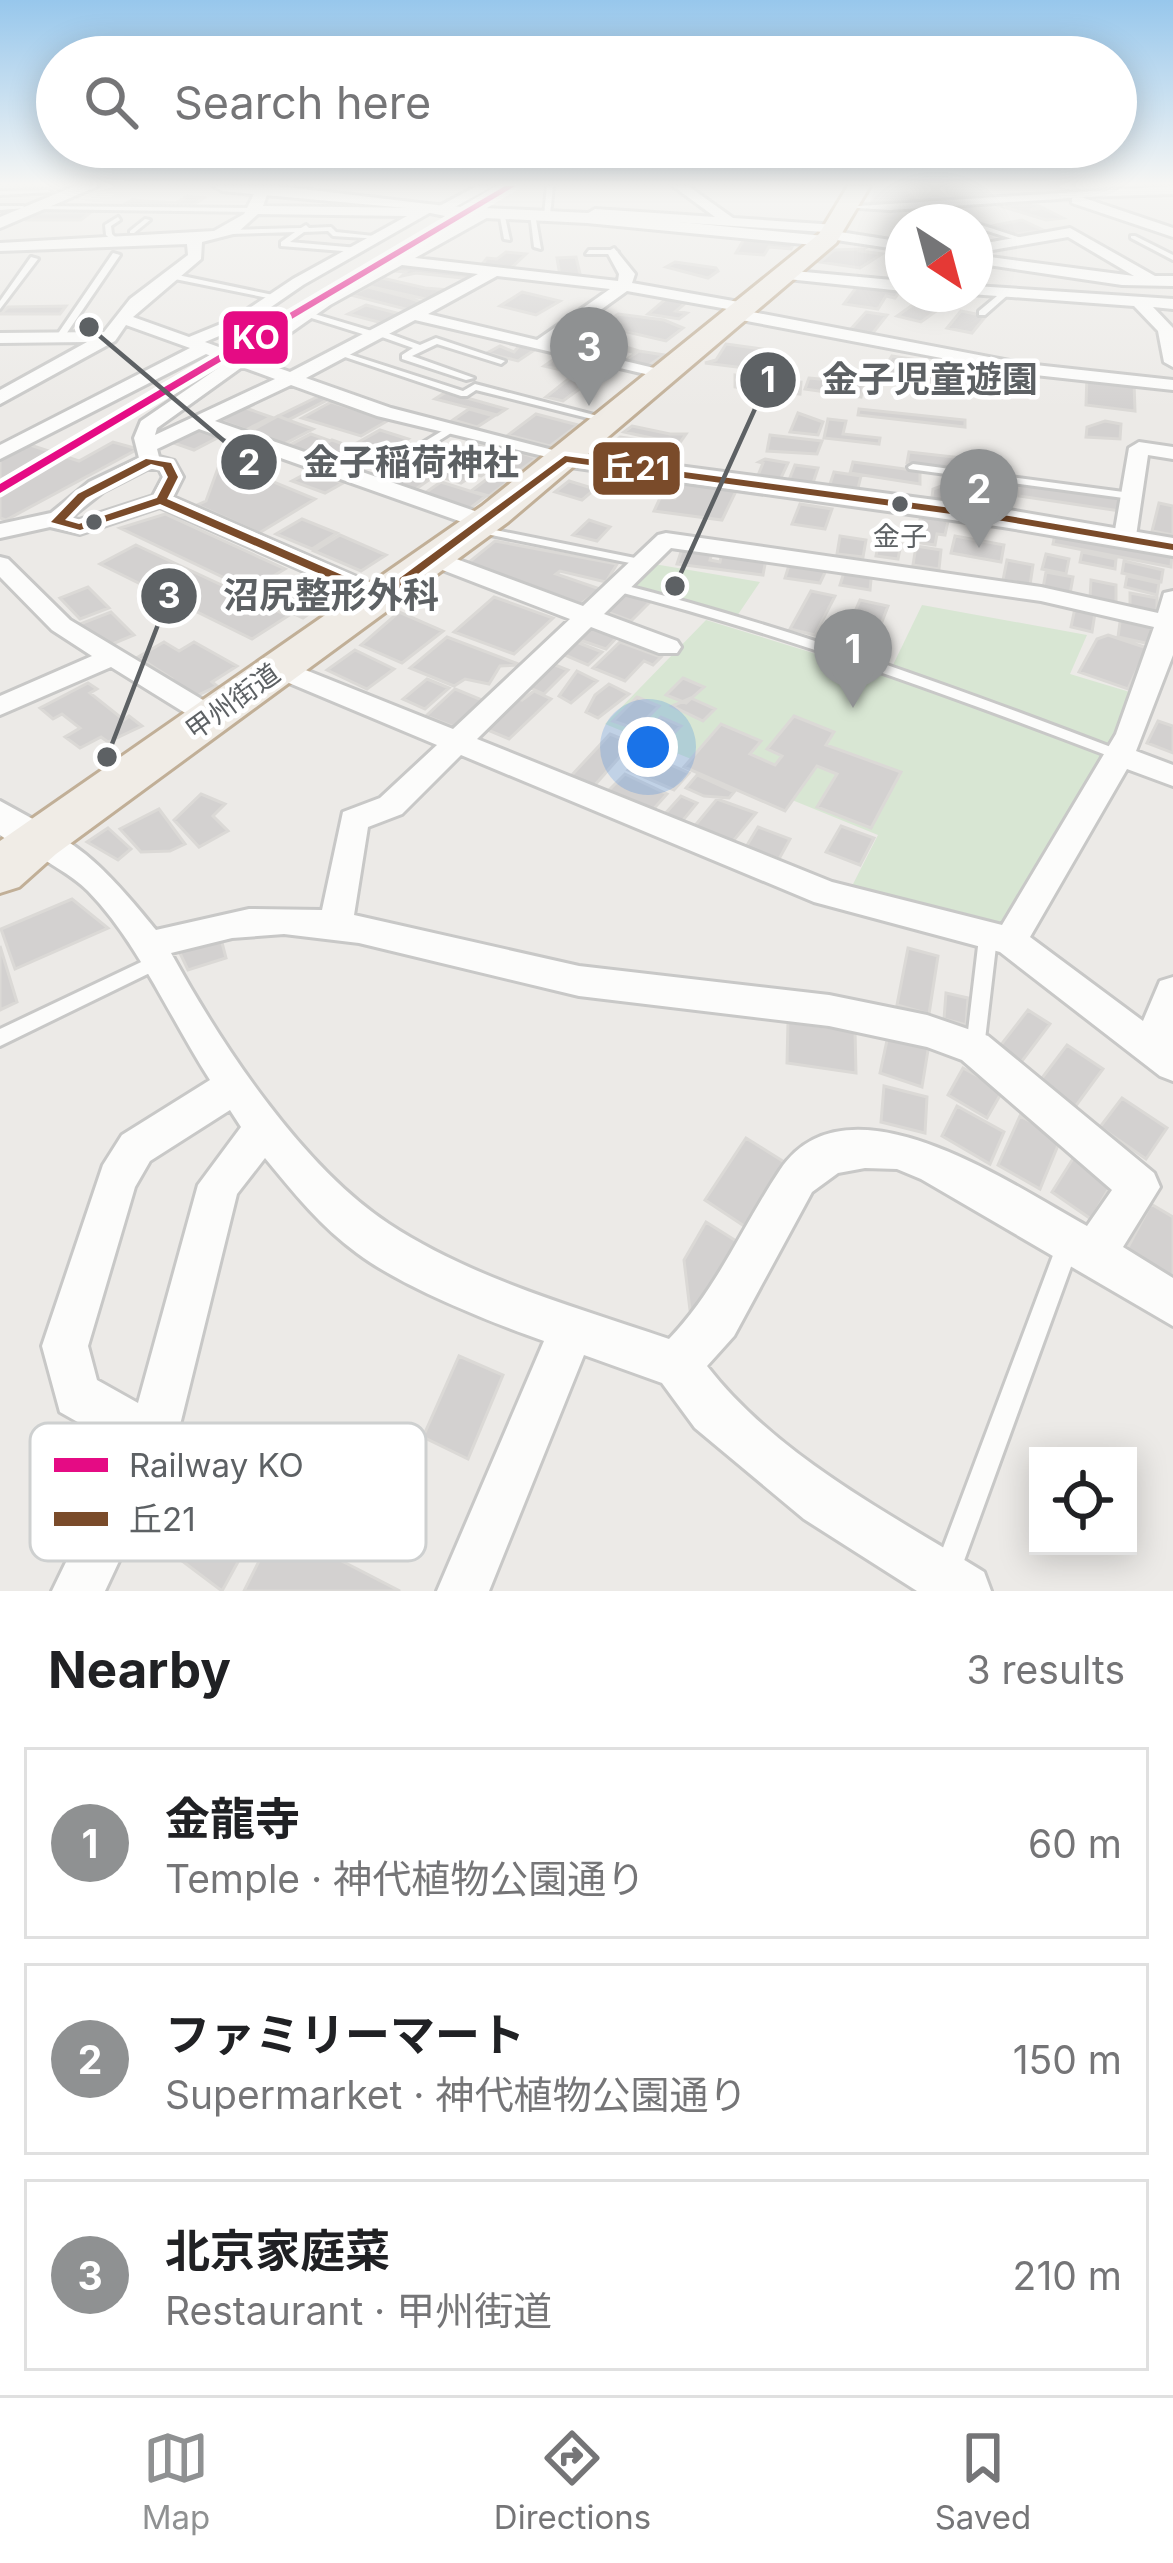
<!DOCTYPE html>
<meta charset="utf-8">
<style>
:root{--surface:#fff;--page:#f2f2f2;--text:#202124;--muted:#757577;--line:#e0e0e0;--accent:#8f9192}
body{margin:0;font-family:Inter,"Noto Sans JP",sans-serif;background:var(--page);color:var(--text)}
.controls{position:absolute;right:36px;bottom:36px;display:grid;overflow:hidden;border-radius:0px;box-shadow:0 6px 30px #0003}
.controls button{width:108px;height:108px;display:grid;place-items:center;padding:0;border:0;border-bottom:3px solid var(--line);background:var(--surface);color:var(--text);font:60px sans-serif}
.compass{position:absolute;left:885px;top:204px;width:108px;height:108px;border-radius:50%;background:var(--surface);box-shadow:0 6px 30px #0003;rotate:144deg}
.you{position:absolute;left:648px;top:747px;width:42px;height:42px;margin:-30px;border:9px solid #fff;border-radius:50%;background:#1a73e8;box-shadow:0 0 0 18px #1a73e833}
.badge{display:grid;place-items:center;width:78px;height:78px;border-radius:50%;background:var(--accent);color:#fff;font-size:39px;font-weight:700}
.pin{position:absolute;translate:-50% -99px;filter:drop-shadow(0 3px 6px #0008)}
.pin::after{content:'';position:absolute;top:63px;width:42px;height:36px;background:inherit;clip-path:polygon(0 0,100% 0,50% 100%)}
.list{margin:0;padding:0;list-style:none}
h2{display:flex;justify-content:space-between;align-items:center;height:156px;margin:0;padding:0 48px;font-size:51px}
h2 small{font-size:39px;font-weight:400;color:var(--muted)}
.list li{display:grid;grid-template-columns:78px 1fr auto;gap:36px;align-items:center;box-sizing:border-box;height:192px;margin:0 24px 24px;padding:0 24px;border:3px solid var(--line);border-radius:0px}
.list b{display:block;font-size:45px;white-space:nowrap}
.list p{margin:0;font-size:39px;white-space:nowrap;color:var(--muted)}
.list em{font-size:39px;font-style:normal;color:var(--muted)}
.icon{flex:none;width:66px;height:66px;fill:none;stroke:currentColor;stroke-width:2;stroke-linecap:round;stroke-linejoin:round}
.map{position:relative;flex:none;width:1173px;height:1591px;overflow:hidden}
.search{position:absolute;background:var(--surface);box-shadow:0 6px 30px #0003;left:36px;right:36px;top:36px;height:132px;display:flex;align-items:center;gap:30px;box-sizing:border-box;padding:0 42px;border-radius:66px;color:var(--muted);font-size:45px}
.sheet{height:804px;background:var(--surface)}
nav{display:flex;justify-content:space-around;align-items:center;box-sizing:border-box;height:168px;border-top:3px solid var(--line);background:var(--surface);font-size:33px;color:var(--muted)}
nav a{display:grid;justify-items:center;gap:6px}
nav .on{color:var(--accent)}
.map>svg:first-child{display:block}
.green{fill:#d8e6d3}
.building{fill:#d3d1d0;stroke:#dbd9d6;stroke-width:3}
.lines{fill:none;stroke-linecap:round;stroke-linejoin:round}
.service-casing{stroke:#c8c8c7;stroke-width:6}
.minor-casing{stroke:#c8c8c7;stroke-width:6}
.tertiary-casing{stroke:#c8c8c7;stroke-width:6}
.trunk-casing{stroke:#c1af97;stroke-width:6}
.service{fill:#fcfcfb;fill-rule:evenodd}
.minor{fill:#fcfcfb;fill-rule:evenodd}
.tertiary{fill:#fcfcfb;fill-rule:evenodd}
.trunk{fill:#f0ece6;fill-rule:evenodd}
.bus-1-casing{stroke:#fff;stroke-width:9}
.bus-1{fill:#7a4b2a;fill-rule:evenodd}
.rail-1-casing{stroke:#fff;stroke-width:9}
.rail-1{fill:#e50b84;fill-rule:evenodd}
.bus-dot{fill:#5d6164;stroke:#fff;stroke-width:4.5}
.labels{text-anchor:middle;stroke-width:9;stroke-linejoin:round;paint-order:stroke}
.far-bus-label{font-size:27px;fill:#5d6164;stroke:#fff}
.far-street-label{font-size:27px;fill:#5d6164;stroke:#fff}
.key{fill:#fff;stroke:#ced0d0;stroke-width:3}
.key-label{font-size:33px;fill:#5d6164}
.leader{fill:none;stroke:#5d6164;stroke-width:4.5}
.callout-dot{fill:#5d6164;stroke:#fff;stroke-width:4.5}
.mark-label{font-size:36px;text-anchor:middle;font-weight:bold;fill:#fff}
.callout-label{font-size:36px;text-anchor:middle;font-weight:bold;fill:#5d6164;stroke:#fff;stroke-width:9;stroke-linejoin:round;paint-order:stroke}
.line-badge{stroke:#fff;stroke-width:4.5}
.badge-label{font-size:33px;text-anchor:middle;font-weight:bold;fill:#fff}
</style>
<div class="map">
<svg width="1173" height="1591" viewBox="0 0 1173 1591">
<rect width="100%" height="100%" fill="#eceae7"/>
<path class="green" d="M654 564 760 582 737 616 633 588 629 584Z
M922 605 1087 635 1070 674 1143 696 1118 749 892 667Z
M706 620 930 689 1105 752 1008 932 850 890 878 835 605 724Z"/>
<path class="building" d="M877 186H901L919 204H871Z
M943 186H979L993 199 957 200Z
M187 196 204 198 185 210 123 205 132 200 176 203Z
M1025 200 1041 207 1030 210 1043 208 1063 218 1046 220 994 204Z
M91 212 81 220H25L39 213Z
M1022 220 1043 230 1012 235 991 226Z
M746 236 794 243 791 249 769 247 764 255 736 253Z
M864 249 861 251 882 254 860 268 820 262 834 250Z
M506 252 526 254 508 271 479 268 487 258 497 259Z
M576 257 581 278 560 276 557 258Z
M675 262 716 268 718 271 708 278 666 267Z
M402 265 479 272 471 279 416 273 402 276 406 272 395 271Z
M382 278 425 288 450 290 430 300 367 286Z
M858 285 900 291 895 298 886 296 878 309 844 304Z
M368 287 410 298 426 304 413 311 351 295Z
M522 292 560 301 536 315 500 306Z
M668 297 688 301 676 311 687 313 679 319 648 314Z
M918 301 942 307 921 322 897 316Z
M366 305 404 315 386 324 348 314Z
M66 306 60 314H0L8 307Z
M961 311 986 316 972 333 947 328Z
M866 312 887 315 872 334 850 330Z
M618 314 664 320 683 328 666 341 601 326Z
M602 340 639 351 664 355 648 366 624 361 636 353 624 350 609 361 581 354Z
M726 344 762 349 752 369 705 363 716 360Z
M520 345 536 349 518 361 487 353 500 346 514 352Z
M892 356 917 360 907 378 881 373Z
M557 357 602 367 598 370 605 372 596 378 544 366Z
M934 358 965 363 953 387 922 381Z
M735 375 801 382 800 394 735 387Z
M1087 376 1134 382 1135 411 1086 405Z
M571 377 589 382 563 401 546 397Z
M809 378 864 383 861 397 805 389Z
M446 392 506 409 497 415 435 399Z
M319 396 329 399 288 420 278 416Z
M331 402 389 420 361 436 302 418Z
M237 405 271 417 246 430 212 418Z
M469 409 494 416 477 427 453 420Z
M859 409 965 420V427L858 415Z
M798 413 823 422 818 435 790 432Z
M536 414 578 425 550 446 508 435Z
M278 416 288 420 313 429 282 445 247 433Z
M828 419 846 421 843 434 880 438 879 444 824 438Z
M1105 421 1121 424 1120 439 1086 437 1087 427Z
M198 426 223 435 194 450 168 441Z
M632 426 670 434H686L679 444 624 432Z
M380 430 408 439 384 453 355 444Z
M311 434 328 440 304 453 286 447Z
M770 435 822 441 817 454 767 451Z
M620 437 662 443 654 453 609 446Z
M332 440 369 453 342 468 305 455Z
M21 442 79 461 113 442 138 449 6 520 0 518V455Z
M475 442 505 451 491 460 461 451Z
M607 448 656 455 652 460 660 461 657 465 602 457Z
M516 451 537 458 511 477 490 470 481 476 471 472 489 461 499 464Z
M909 452 972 459 971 471 907 463Z
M456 457 471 461 458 470 475 474 461 483 431 474Z
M765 459 788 463 780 480 757 478 763 463 759 462Z
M853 462 920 471V484L850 473Z
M228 463 315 499 259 533 197 505 206 501 218 468Z
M795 465 818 468 813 483 789 480Z
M410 470 433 477 413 491 390 482Z
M616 470 640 474 636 481 650 483 645 493 605 486Z
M311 471 343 483 325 493 292 481Z
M834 472 861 476 858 488 829 487Z
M491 476 508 482 489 496 471 491Z
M684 480 738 487 722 520 654 511 661 496 675 498Z
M569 481 595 489 582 500 555 492Z
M441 482 486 496 465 512 419 497Z
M1029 483 1119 495 1120 511 1019 496V486Z
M944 485 966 488 964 510 931 505 933 489Z
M1159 503 1173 506V535L1152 531Z
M800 504 832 509 825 529 792 524Z
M165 514 285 569 250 590 120 528Z
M921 516 948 521 945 535 937 534 935 545 914 542Z
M302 519 337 533 312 549 276 534Z
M589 520 610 527 597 541 573 535Z
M1056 529 1172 551 1171 567 1053 544Z
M340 535 386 555 361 571 314 551Z
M840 536 866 540 863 557 837 554Z
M955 536 1004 545 1001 562 951 553Z
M879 540 901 544 898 559 876 556Z
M495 541 617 564 606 582 560 571 556 574 600 589 581 604 468 563Z
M136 545 288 616 252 639 100 564Z
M683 546 713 550 710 560 720 562 722 553 766 559 763 575 677 564Z
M916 546 941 550 939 569 913 565Z
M1082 552 1116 559 1115 569 1080 562Z
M1046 554 1069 559 1066 574 1042 569Z
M791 559 828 566 820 583 785 578Z
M1007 560 1033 565 1030 585 1003 580Z
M1124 561 1163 570 1161 582 1122 573Z
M846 566 872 569 870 590 840 585Z
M1046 572 1073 577 1070 594 1043 588Z
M1127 576 1159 583 1157 595 1125 587Z
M1091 580 1116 585V603L1090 598Z
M278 584 323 604 303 618 258 597Z
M88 587 109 608 80 619 60 598Z
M811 591 835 596 815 635 790 629Z
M1130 593 1157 598V612L1130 607Z
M626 594 650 602 631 621 607 612Z
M494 597 553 618 514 654 454 632Z
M860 600 888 606 870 653 840 646Z
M1075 608 1095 613 1092 632 1071 627Z
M111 612 134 635 103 648 80 624Z
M399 612 443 631 402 663 361 645Z
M1121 615 1156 622 1150 644 1118 637Z
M591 628 618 636 606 649 580 640Z
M1108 635 1147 648 1128 689 1079 672 1097 639Z
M447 637 521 665 500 666 489 684 465 679 454 686 410 668Z
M574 641 602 652 588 665 560 653Z
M164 642 179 651 194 642 237 666 212 682 217 686 192 698 165 681 171 678 138 657Z
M620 642 661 657 653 665 644 661 625 681 593 668Z
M355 650 394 669 367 689 327 670Z
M550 663 568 670 544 694 526 686Z
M577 671 597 681 571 703 559 696Z
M683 678 704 687 686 703 666 695Z
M427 679 449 688 425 709 403 699Z
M88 683 97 689 90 693 124 720 129 716 142 726 108 742 101 737 80 748 65 737 80 728 62 714 53 719 40 708Z
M609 684 629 694 598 718 586 712 595 695Z
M455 689 482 700 454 727 426 716Z
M534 691 551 699 509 739 483 728 515 698 522 700Z
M637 697 659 706 636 729 613 721Z
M691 698 693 699 715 709 703 721 672 706Z
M794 716 834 732 826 745 901 772 871 828 817 807 837 774 817 766 785 811 684 767 721 724 761 741 750 754 775 765 782 756 767 749Z
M661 717 681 726 664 743 650 747 637 741Z
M1158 721 1173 726V753L1147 743Z
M610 734 632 743 594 786 571 776Z
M644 753 689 773 674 790 628 770Z
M625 774 667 794 649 814 606 793Z
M697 775 734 792 729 798 704 796 686 788Z
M201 794 225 804 213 816 228 831 199 847 174 820Z
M681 796 697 803 680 824 663 816Z
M717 799 756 813 730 845 693 828Z
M159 809 185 844 170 851 141 852 120 829Z
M841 826 874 838 860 865 826 852Z
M758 827 790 839 779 859 746 847Z
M108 828 131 849 118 860 87 842Z
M72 899 108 928 15 969 1 929Z
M219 931 226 958 188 970 176 945Z
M0 946 17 1002 0 1010Z
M908 948 938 956 929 1014 897 1005Z
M946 993 968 998 966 1025 944 1019Z
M1028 1010 1050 1024 1019 1065 997 1050Z
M788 1022 855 1031 856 1073 787 1063Z
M889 1031 929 1044 922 1087 880 1073Z
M1067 1045 1103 1069 1075 1107 1039 1082Z
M963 1068 1003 1090 987 1118 948 1095Z
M884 1086 927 1097 925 1133 881 1122Z
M1122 1098 1167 1128 1146 1159 1100 1127Z
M957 1106 1004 1132 990 1164 942 1136Z
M1020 1116 1061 1138 1040 1189 998 1165Z
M746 1138 789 1165 750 1230 705 1200Z
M1074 1157 1112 1183 1091 1219 1052 1192Z
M1151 1204 1173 1217V1285L1126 1251Z
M706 1222 741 1244 702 1314 690 1310 684 1260Z
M459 1356 503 1375 468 1459 423 1437Z
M190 1515 249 1542 222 1591 169 1551Z
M276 1527 400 1591H244Z"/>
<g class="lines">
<g class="service-casing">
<path id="service" d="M547 186H553L550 215 547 217 544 215Z
M0 191 48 190 51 192 0 195Z
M0 206H23L26 208 0 210Z
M35 206 255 208 258 210 255 212 33 209Z
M928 206 968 221 969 222H960L926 209Z
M499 211 504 212 510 240 504 239Z
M530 213 535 214 541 249 534 247Z
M118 217 120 220 111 226 112 234 120 242 116 244 106 235 105 225Z
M145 219 150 220 134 233H130V231Z
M975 223 1021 238 1023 239 1019 241 975 227Z
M306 225 309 228 331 227 336 232 383 237 380 239 333 236 328 231 304 232 290 242 358 248 355 252 281 246V242L295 232 230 234 227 232 230 230 301 228Z
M1131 236H1135L1173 255V260L1131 238Z
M589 250H614L618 252 614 254H586Z
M113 253 120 255 62 340H56L55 338Z
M31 257 38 259 0 309V301Z
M168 273 273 295 277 297 273 299 165 277Z
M1003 291 1010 293 985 315H979V311Z
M308 312 375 332 382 331 420 345 436 338 505 361 501 364 437 344 412 356 474 378 466 380 402 359V355L413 348 379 336 372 337 305 316V312Z
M339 351 463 391 475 384 613 420 608 423 476 390 467 396H461L339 355Z
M447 428 455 430C440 442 419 449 405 462 391 475 389 486 367 488V484L389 471 394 460Z
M913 464 1131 493 1136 496 1131 499 909 469 908 467Z
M475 526 640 559 646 562 640 565 471 531V527Z
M616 583C789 627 957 688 1124 752L1126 755 1124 758H1114C949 695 783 634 612 590L610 587Z
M988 931 994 933 997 938 984 1048 982 1054 975 1056 968 1054 966 1048 979 938 982 933Z
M156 955 162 957 165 962 162 967 0 1046V1029Z
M1069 1231 1077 1234 1080 1242 961 1569 957 1578 948 1582 939 1578 935 1569 1058 1242 1061 1234Z"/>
</g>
<g class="minor-casing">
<path id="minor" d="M258 186H270L263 206 424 208 431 212 303 285 245 325 205 342 238 354 318 299 487 208 492 215 415 258 618 281 619 274 607 252 614 248 635 274 632 283 750 304 747 311 1026 364 1173 380V390L1026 374 736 319 728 314 733 310 627 291 553 344 671 372V380L415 320 306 378 391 408 572 455V463L377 416 291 385 215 421 492 517V527H476L199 429 157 449 159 457 174 461 183 477 173 497 391 592V602H373L160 507 80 534 50 527 0 538V524L51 513 89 482 139 458 134 438 141 421 227 362 206 354 0 459V445L190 348 126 325 115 341 0 404V390L87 342 0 343V333L104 332 130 299 188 255 187 244 0 251V243L214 231 244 214ZM258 214 407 216 293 279 233 319 189 337 133 317 201 259 202 242 237 233ZM402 265 478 274 290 372 253 359 330 305ZM497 276 610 289 537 340 428 314ZM242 367 275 379 155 435 157 428ZM147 469H159L163 477 153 496 79 520 70 518 104 491Z
M477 186H493L444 213 432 210Z
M673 186H688L733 218 836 225 843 229 840 232 903 242V250L830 239 825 232 598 217 587 222 580 218 595 209 715 217Z
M1173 186V194L1081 197 1173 228V237L1072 203V198L890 210 843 207Z
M1070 228 1155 276H1173V286L1122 285 975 263V255L1134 276 1068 237 975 253V245Z
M783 270 903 281V291L778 278 775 275Z
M975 286 1173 299V309L1153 307 1173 328V367L1164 362 1158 331 1134 306 970 294H975Z
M1139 442 1173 447V459L1148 455 1136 536 1125 543 1114 536 1129 448Z
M666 533 1041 587 1158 613 1164 593 1173 591V655L1136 751 1173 765V786L1127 769 1030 937 1143 1021 1160 981 1173 977V1081L1160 1076 1000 952 814 902 461 755 402 814 368 827 354 915 579 966 829 995 927 1015 988 1036 1154 1173 1160 1187 1123 1247 1173 1278V1326L921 1179 897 1169 865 1168 838 1173 812 1192 734 1336 707 1366C777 1456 888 1513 984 1572L991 1591H917L804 1519 695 1428 662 1383 584 1355 489 1591H437L544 1341C490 1322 402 1287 357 1253 321 1227 293 1192 265 1158L237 1194 177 1437 105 1591H52L122 1447 60 1412 42 1346 103 1165 122 1135 210 1080C171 1020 138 942 88 891 71 874 46 862 26 848L21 840 26 832C68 819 132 901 156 930L249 909 322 910 343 812 380 798 437 745 270 675 266 669 270 663H288L453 729 570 619 427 564V554H443L583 606 658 535ZM671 548 1041 601 1154 627 1116 734 1002 925 832 882 477 739 591 627 659 653H677L681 647 677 641 604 614ZM284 934 359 943 579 996 829 1026 927 1047 962 1060 1112 1190 1087 1226C1015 1187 847 1068 780 1170 742 1227 717 1289 669 1339 575 1307 473 1279 389 1224 301 1166 221 1044 171 953L232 938ZM230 1110 241 1127 198 1185 138 1403 97 1380 88 1346 135 1187 150 1161Z
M0 557 8 559 70 620 223 712 227 718 223 724H203L111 667 0 715V696L92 656 52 630 0 577Z"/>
</g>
<g class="tertiary-casing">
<path id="tertiary" d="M75 186H98L0 228V217Z
M214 186H277L445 206 587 213 824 236 833 241 824 246 587 223 445 216 406 208 222 191Z
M565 451 1003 509 1173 538V556L1003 527 556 465 552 459Z
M0 801 51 829 57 840 51 851C29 857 18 847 0 835Z"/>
</g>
<g class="trunk-casing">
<path id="trunk" d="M848 186H870L836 243 508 522 56 854 19 887 0 893V841L482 506 819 234Z"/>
</g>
<use href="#service" class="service"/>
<use href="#minor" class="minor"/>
<use href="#tertiary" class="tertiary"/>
<use href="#trunk" class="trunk"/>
<g class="bus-1-casing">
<path id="bus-1" d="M565 456 1003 515 1173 544V550L1003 521 567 462 382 601 160 504 80 530 51 522 78 494 146 459 171 463 178 477 167 499 381 592ZM151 464 163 467 168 477 157 498 79 524 65 520 86 498Z"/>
</g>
<use href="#bus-1" class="bus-1"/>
<g class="rail-1-casing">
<path id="rail-1" d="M505 186H515L0 493V484Z"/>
</g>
<use href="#rail-1" class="rail-1"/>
</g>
<linearGradient id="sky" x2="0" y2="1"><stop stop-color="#97c7ec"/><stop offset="0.45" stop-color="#f6f6f4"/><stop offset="1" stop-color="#f6f6f4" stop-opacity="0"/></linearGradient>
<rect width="1173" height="409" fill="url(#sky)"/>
<g class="bus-dot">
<circle cx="900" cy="504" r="10"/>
<circle cx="94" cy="522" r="10"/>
</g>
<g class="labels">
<g class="far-bus-label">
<text x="900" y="546">金子</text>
</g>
<g class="far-street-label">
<text transform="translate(233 702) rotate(-36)" y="9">甲州街道</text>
</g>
</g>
<rect x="30" y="1423" width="396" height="138" rx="18" class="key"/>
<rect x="54" y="1458" width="54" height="14" fill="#e50b84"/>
<rect x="54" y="1512" width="54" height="14" fill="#7a4b2a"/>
<g class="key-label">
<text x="129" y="1477">Railway KO</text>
<text x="129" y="1531">丘21</text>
</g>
<path class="leader" d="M675 586L768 380M89 327L249 462M107 757L169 596"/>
<g class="callout-dot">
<circle cx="675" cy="586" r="12"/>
<circle cx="89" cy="327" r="12"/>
<circle cx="107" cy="757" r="12"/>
<circle cx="768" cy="380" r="30"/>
<circle cx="249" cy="462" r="30"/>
<circle cx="169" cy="596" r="30"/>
</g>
<g class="mark-label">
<text x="768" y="392">1</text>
<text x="249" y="475">2</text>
<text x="169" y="608">3</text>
</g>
<g class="callout-label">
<text x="930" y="392">金子児童遊園</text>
<text x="411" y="475">金子稲荷神社</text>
<text x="331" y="608">沼尻整形外科</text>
</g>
<g class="line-badge">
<rect x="221" y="309" width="69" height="57" rx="12" fill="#e50b84"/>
<rect x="591" y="440" width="91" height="57" rx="12" fill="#7a4b2a"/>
</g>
<g class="badge-label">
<text x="256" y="349">KO</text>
<text x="636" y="480">丘21</text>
</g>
</svg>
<div class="controls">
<button><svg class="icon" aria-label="locate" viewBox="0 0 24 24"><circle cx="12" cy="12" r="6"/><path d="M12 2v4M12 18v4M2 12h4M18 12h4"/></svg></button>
</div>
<svg class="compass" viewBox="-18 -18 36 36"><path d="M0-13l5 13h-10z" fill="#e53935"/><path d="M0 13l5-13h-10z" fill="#757577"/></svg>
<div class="you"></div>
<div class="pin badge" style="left:853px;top:708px">1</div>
<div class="pin badge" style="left:979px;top:548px">2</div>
<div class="pin badge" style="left:589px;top:406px">3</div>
<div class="search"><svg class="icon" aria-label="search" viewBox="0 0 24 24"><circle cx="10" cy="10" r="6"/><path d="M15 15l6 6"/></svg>Search here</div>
</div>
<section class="sheet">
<h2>Nearby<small>3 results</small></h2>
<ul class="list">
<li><span class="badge">1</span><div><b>金龍寺</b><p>Temple · 神代植物公園通り</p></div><em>60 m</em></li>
<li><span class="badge">2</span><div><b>ファミリーマート</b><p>Supermarket · 神代植物公園通り</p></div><em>150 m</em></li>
<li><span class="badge">3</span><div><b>北京家庭菜</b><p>Restaurant · 甲州街道</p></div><em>210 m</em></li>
</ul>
</section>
<nav>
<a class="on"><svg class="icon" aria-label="map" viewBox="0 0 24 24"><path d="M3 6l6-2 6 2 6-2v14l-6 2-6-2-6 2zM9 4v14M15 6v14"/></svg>Map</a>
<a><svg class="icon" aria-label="directions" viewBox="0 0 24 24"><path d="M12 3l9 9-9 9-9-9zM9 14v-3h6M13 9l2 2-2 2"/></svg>Directions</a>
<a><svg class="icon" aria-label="saved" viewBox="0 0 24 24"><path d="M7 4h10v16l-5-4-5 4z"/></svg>Saved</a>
</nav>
